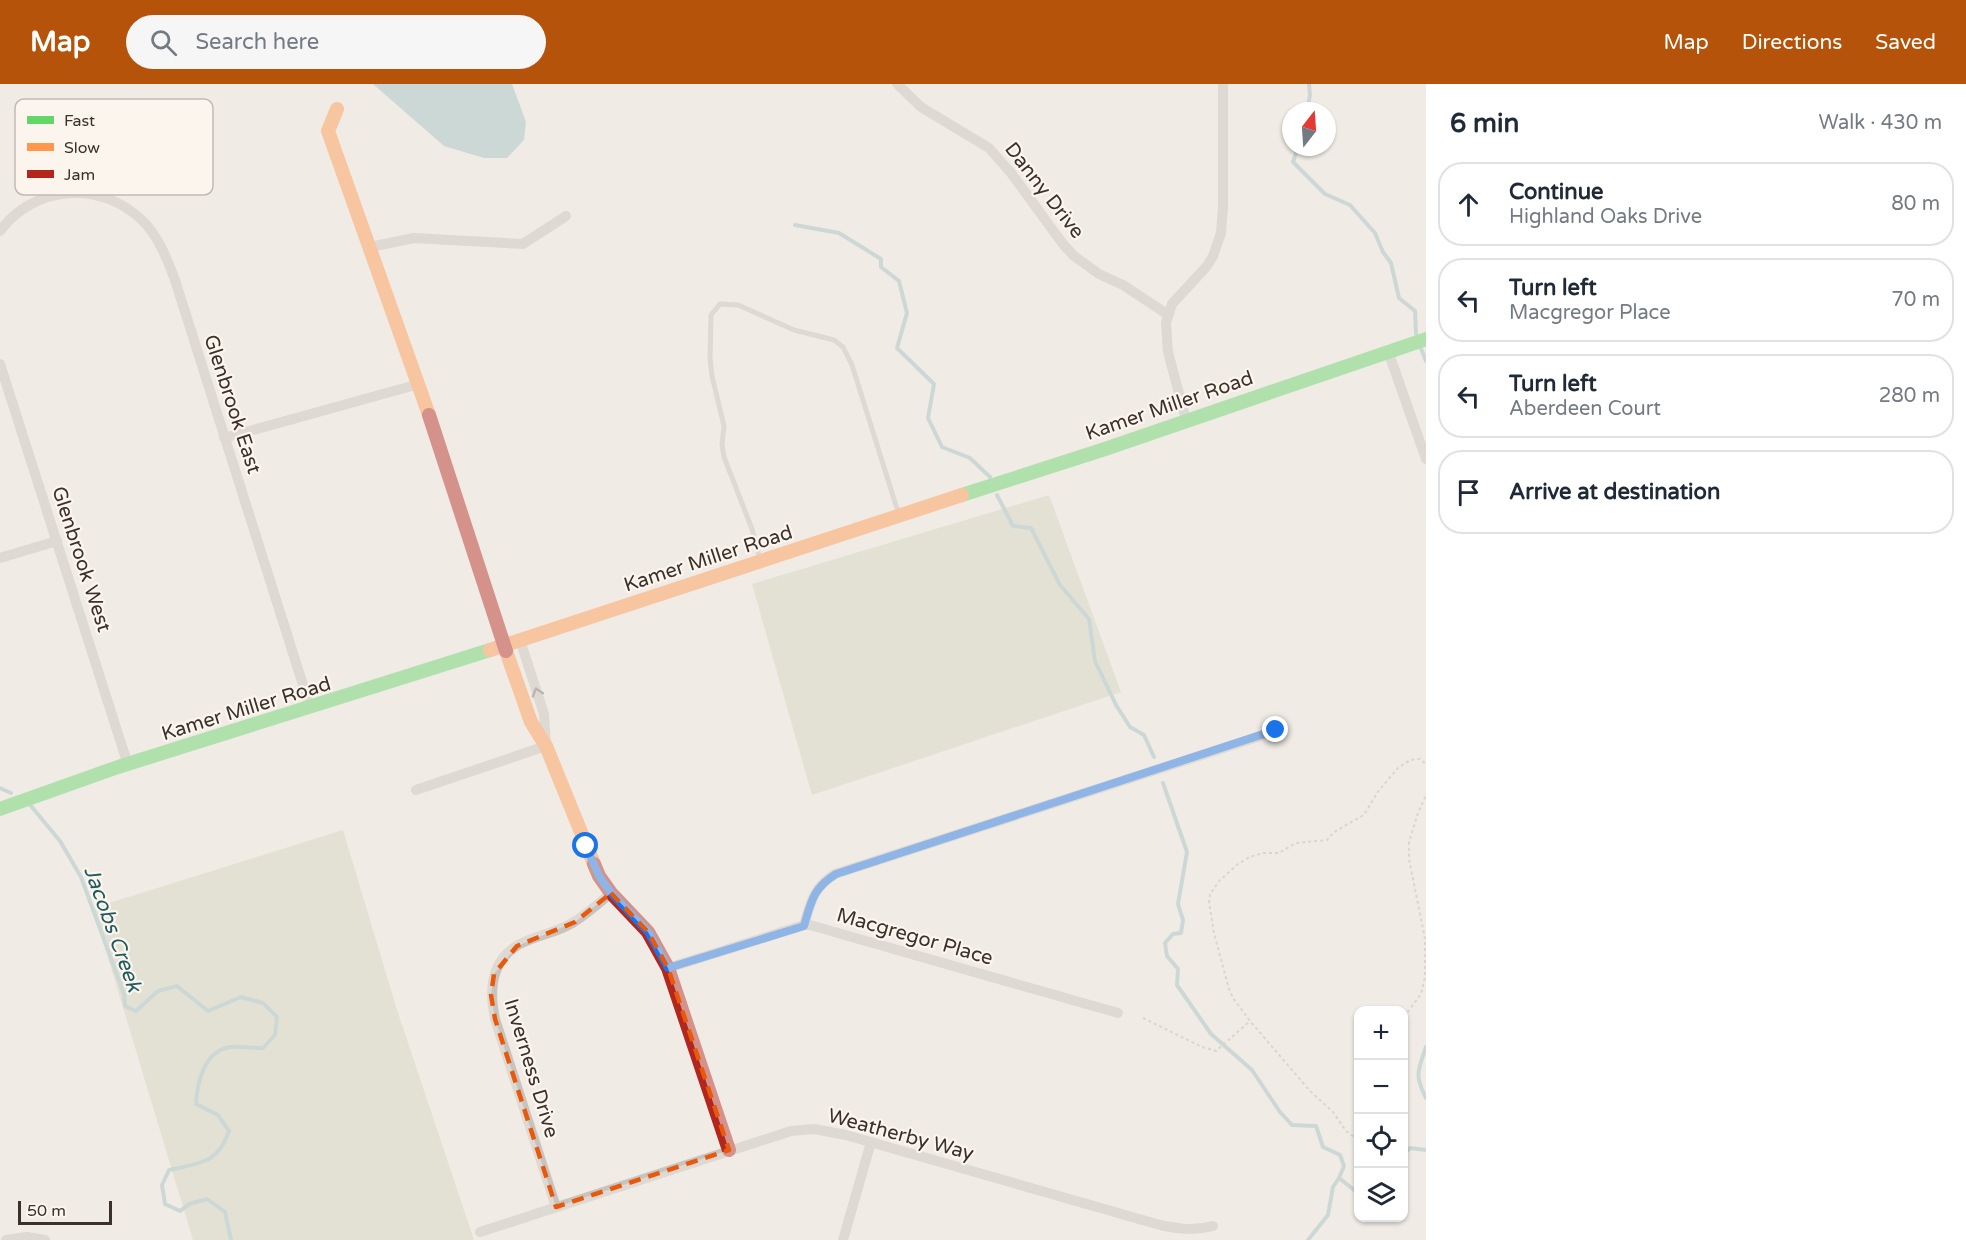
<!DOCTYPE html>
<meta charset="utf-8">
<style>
:root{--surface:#fff;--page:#f6f6f7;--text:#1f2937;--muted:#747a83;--line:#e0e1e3;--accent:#b45309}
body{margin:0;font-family:"Varela Round",sans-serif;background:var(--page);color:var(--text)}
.controls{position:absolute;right:18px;bottom:18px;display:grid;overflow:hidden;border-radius:12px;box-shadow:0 2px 4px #0004}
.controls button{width:54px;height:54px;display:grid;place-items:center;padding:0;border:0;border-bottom:2px solid var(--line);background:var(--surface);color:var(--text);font:30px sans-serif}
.compass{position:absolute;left:1282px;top:18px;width:54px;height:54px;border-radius:50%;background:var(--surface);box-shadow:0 2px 4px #0004;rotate:17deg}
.scale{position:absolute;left:18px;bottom:15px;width:94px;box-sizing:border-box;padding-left:6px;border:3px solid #3b302b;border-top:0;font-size:16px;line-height:21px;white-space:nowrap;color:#3b302b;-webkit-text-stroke:4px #fbf5ee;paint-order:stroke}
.stop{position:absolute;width:18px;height:18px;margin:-14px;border:4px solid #1a73e8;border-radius:50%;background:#fff}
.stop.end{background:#1a73e8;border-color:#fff;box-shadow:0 2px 6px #0008}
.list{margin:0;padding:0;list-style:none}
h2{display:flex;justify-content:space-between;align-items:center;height:78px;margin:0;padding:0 24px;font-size:26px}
h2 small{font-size:20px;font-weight:400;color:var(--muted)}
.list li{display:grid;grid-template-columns:39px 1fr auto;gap:18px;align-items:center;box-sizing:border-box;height:84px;margin:0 12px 12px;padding:0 12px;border:2px solid var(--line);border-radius:24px}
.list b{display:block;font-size:22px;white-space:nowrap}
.list p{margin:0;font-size:20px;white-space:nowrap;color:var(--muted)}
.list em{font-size:20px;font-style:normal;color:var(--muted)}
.icon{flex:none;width:33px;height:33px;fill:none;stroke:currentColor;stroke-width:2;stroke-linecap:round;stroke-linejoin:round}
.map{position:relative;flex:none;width:1426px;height:1156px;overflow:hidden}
header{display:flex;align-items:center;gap:36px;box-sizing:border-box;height:84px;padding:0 30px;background:var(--accent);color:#fff}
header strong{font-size:28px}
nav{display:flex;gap:33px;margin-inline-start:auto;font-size:21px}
.search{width:420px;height:54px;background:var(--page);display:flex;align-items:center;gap:15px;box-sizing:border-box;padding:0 21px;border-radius:33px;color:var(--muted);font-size:22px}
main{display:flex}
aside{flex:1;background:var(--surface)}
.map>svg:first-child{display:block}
.green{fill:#d1d6bf}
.water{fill:#a1c2c1}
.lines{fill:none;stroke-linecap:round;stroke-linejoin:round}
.stream{stroke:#a1c2c1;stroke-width:4}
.path{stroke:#c2bbb6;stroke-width:2;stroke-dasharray:3 3;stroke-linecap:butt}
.lane{stroke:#c9c3be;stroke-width:5}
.street{stroke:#c9c3be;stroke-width:10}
.fast{stroke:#63d668;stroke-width:14}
.slow{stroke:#ff974d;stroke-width:14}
.jam{stroke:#b3261e;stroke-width:14}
.oneway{stroke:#7b726d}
.route{stroke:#1a73e8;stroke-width:8}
.marked{fill:none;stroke:#e8590c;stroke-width:4.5;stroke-dasharray:12 8;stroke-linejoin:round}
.labels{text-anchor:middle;stroke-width:4.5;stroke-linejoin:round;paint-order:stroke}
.street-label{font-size:20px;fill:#3b302b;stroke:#fbf5ee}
.water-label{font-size:21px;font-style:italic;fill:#1f5a5e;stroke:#fbf5ee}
.key{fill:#fbf5ee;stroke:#c1bab4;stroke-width:1.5}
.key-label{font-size:16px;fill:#3b302b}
</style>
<header>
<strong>Map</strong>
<div class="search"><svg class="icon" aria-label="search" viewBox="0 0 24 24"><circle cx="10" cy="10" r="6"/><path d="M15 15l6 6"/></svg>Search here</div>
<nav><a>Map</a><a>Directions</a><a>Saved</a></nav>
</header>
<main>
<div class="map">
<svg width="1426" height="1156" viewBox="0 0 1426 1156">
<rect width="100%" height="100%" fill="#f0ebe5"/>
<path class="green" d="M1049 411 1121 608 812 711 752 500Z
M343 746 397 926 474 1156H193L93 824Z"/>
<path class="water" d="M373 0H512L526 38 524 56 507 74H484L444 62Z"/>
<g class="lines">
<path class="stream" d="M1307 27 1310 11 1309 0
M1298 63 1293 78 1325 110 1350 121 1375 149 1383 168 1391 179 1399 214 1415 227 1416 250
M795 141 839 149 881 175V183L899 197 907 229 897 264 934 300 928 334 942 363 970 374 990 393
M1420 262 1426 277
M997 411 1013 442 1031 444 1060 501 1089 535 1095 577 1116 621 1130 643 1144 651 1154 673
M1163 699 1187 768 1178 820 1183 836 1181 849 1173 850 1165 859 1167 872 1178 885 1177 901 1211 950 1252 986 1280 1028 1292 1041 1316 1042 1323 1063 1340 1071 1344 1082 1339 1094
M0 704 11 709
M31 722 60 757 81 793 124 910 125 922 136 927 158 907 177 902 208 927 241 913 263 919 277 933 275 951 263 964C253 964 240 962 230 963 204 967 197 999 196 1020L218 1031 229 1047C218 1080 199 1079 169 1086L162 1101 165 1120 180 1127 189 1120 207 1115 225 1128 231 1156
M1426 963C1418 986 1414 991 1426 1014
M1404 1070 1410 1064 1426 1066
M1308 1156 1328 1131 1333 1103 1339 1094 1358 1109"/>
<path class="path" d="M1404 933 1421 910 1425 893V855L1409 775V758L1418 729 1426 711
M1143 934 1202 963 1216 967 1250 937
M1404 1015V1031
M1358 1056 1346 1047 1333 1028 1310 1007 1250 937 1233 914 1229 905 1214 849 1209 818 1210 810 1220 796 1238 780 1250 773 1263 769H1279L1296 759 1327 756 1334 748 1364 731 1379 706 1398 684 1410 676 1420 675 1426 680"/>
<path class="lane" d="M760 475 752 445 724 373 722 361 724 342 712 292 710 274 711 231 720 220 738 221 794 246 834 256 843 263 852 281 899 431"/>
<path class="street" d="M897 0 921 23 989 64 1011 89 1063 160 1074 172 1099 190 1123 201 1167 230
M0 147C34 101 100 96 142 136 159 153 167 175 175 196L310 623
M370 163 414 154 523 160 566 132
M1388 267 1426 375
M0 280 128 681
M1186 336 1168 268 1166 239 1172 220 1207 182 1213 172 1221 149 1223 123V0
M224 354 419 300
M0 474 57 457
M416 706 546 662 544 630 520 556
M804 841C811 818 813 804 835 790L1276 647
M668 884 804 841H810L1118 929
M556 1123 495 935C489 907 491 877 518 861 536 851 557 849 574 838 587 830 599 819 611 809
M480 1148 791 1047 814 1045 846 1051 1160 1141C1179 1145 1194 1147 1213 1142
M6 1156 27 1153 45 1156
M843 1156 871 1058"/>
<path class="fast" d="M962 411 1105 365 1426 255
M0 725 118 683 490 566"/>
<path class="slow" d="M337 25 328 47 429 331
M490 566 962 411
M506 567 531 638 546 662 594 780"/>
<path class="jam" d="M429 331 506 567
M594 780 599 792 611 809 648 848 668 884 729 1066"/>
</g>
<defs><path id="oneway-chevron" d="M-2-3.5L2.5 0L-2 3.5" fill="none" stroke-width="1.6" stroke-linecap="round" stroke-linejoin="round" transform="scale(1.5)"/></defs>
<use class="oneway" href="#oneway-chevron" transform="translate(537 608) rotate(-108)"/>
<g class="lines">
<path class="route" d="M586 762 599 792 611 809 648 848 668 884 804 842C811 818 813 804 836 790L1276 646"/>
</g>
<path d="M0 0H1426V1156H0ZM611 809 648 848 668 884 729 1066 556 1123 495 935 491 911 494 890 517 862 575 838Z" fill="#f0ebe5" fill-opacity=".55" fill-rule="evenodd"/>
<path class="marked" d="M611 809 648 848 668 884 729 1066 556 1123 495 935 491 911 494 890 517 862 575 838Z"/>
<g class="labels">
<g class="street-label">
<text transform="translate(1045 106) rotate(52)" y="7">Danny Drive</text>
<text transform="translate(233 320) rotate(72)" y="7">Glenbrook East</text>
<text transform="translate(1169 321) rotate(-19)" y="7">Kamer Miller Road</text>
<text transform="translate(708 474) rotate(-18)" y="7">Kamer Miller Road</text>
<text transform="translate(82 475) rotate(72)" y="7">Glenbrook West</text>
<text transform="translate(246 624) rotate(-17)" y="7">Kamer Miller Road</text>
<text transform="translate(915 852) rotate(16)" y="7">Macgregor Place</text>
<text transform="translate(532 984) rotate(73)" y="7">Inverness Drive</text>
<text transform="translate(901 1050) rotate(15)" y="7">Weatherby Way</text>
</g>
<g class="water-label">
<text transform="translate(113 845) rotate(70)" y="7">Jacobs Creek</text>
</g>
</g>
<rect x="15" y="15" width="198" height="96" rx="9" class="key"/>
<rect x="27" y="32" width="27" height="8" fill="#63d668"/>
<rect x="27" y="59" width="27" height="8" fill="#ff974d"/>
<rect x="27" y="86" width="27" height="8" fill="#b3261e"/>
<g class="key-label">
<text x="64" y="42">Fast</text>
<text x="64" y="69">Slow</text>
<text x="64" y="96">Jam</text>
</g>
</svg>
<div class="controls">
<button>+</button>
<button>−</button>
<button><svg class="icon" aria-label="locate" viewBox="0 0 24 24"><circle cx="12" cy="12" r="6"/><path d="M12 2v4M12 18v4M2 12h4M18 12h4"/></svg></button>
<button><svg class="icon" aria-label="layers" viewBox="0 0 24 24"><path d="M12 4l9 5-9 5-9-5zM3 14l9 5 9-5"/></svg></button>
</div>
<svg class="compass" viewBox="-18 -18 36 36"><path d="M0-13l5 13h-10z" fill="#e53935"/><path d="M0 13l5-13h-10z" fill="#747a83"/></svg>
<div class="scale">50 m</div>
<div class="stop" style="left:586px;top:762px"></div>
<div class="stop end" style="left:1276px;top:646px"></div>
</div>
<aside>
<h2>6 min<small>Walk · 430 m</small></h2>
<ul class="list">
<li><svg class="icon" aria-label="ahead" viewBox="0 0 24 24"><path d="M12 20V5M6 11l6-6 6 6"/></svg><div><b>Continue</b><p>Highland Oaks Drive</p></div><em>80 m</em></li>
<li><svg class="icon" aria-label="left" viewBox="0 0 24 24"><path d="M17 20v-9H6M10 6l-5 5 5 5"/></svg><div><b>Turn left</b><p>Macgregor Place</p></div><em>70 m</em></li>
<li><svg class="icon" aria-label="left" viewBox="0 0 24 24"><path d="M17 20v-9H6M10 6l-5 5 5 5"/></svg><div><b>Turn left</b><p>Aberdeen Court</p></div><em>280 m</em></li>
<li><svg class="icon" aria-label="arrive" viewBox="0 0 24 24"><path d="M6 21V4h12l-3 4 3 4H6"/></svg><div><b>Arrive at destination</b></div></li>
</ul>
</aside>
</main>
